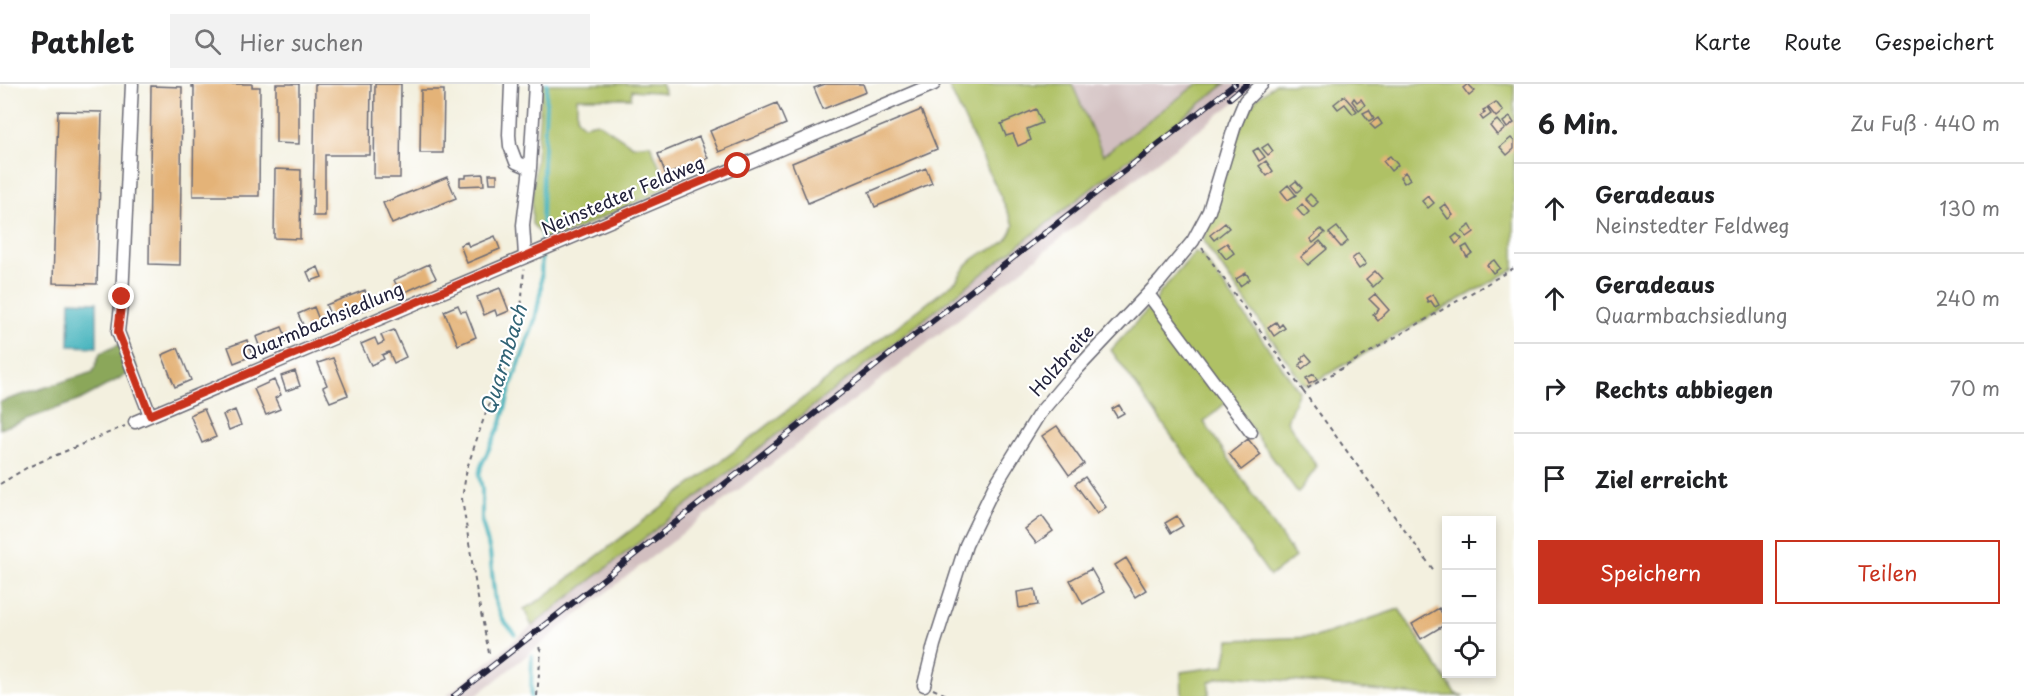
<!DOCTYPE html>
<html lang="de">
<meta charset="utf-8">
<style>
:root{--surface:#fff;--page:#f2f2f2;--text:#202124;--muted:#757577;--line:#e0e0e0;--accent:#c8321e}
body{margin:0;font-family:"Playpen Sans",sans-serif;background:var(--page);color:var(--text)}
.controls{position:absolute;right:18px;bottom:18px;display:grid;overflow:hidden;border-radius:0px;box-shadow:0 3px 9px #0003}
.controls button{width:54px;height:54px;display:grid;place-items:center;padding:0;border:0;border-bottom:2px solid var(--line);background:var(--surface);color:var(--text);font:30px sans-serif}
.stop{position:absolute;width:18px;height:18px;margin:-14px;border:4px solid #c8321e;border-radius:50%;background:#fff}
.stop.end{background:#c8321e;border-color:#fff;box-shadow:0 2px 6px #0008}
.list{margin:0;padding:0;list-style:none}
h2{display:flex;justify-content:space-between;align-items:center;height:78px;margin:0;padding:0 24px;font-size:26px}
h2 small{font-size:20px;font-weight:400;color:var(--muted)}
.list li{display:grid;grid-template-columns:39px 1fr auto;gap:18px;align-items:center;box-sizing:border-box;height:90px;padding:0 24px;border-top:2px solid var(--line)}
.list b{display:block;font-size:22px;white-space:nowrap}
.list p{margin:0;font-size:20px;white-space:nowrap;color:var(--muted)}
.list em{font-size:20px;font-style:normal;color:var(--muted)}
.actions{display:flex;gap:12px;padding:18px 24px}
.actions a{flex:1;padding:14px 0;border:2px solid var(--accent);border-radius:0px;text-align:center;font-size:21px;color:var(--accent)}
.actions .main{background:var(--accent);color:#fff}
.icon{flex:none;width:33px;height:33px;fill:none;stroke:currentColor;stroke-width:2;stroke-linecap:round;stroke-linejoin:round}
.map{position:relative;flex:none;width:1514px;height:612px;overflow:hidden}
header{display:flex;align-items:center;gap:36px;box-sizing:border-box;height:84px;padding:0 30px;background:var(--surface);border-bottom:2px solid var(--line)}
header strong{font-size:28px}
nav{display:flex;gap:33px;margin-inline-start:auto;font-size:21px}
.search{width:420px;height:54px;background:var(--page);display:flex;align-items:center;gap:15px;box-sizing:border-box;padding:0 21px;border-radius:0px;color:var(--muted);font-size:22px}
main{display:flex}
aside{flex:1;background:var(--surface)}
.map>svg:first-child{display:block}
.industrial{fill:#d2bfc0}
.green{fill:#afc165;stroke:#687250;stroke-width:1.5}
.forest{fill:#8ba75a;stroke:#56644a;stroke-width:1.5}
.water{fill:#42b2bc;stroke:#326a7c;stroke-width:1.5}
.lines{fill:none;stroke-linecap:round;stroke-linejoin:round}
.stream{stroke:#42b2bc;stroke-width:4}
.building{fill:#e4b378}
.minor-casing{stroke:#6b6a74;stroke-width:15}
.path{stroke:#6b6a74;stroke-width:2;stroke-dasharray:4.5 4.5;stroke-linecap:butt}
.minor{stroke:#fff;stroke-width:12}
.rail-casing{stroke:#22223b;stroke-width:6}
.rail{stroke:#fff;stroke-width:4;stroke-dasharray:11;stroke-linecap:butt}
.route{stroke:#c8321e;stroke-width:8}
.labels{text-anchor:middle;stroke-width:4.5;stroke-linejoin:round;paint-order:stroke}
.street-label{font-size:18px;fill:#22223b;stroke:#fff}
.water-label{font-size:20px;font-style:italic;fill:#306375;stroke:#fff}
</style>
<header>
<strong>Pathlet</strong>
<div class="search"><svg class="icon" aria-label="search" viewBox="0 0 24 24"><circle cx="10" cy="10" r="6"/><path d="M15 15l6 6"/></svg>Hier suchen</div>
<nav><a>Karte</a><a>Route</a><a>Gespeichert</a></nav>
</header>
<main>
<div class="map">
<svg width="1514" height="612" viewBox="0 0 1514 612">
<rect width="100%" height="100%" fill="#fff"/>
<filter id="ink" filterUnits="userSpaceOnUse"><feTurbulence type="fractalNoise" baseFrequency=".0167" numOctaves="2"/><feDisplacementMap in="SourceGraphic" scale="12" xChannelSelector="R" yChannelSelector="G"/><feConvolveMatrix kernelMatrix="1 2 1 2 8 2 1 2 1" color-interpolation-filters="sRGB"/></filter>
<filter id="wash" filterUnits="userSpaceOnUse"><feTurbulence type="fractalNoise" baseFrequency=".008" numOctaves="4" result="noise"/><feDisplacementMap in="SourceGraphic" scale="24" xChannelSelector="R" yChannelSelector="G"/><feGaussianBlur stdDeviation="1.35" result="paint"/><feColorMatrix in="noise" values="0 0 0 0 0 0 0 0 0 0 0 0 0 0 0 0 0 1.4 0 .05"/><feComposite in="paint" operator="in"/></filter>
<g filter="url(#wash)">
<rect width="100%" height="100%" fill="#f3f0df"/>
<path class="industrial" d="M1072 0H1197L1103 71Z
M1224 0H1259L1160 75 1023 185 581 528 476 612H446L532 542Z"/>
<path class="green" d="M542 0H661L665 9 632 6 631 14H577V35L584 41 597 38 633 62 650 60 668 101 652 111 548 158 532 140V119Z
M956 0H1072L1103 71 1197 0H1225L532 542 524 525 540 516 956 197C960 191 965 182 971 177 986 162 1007 168 1014 141L949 3Z
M1275 0H1514V185L1307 302 1301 297 1203 157 1241 42 1257 14Z
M1195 168 1202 171 1299 307 1287 337 1317 383 1298 409 1230 315 1204 338 1295 473 1270 492 1111 266 1157 215 1158 211Z
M1399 525 1455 609 1464 612H1425L1302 598 1230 592 1218 594 1209 598V612H1182L1181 588 1224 582 1229 556 1316 553Z"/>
<path class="forest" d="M125 258 137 285 80 316 0 345V318L93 288 100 269Z"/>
<path class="water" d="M70 217 97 218V263L69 262Z"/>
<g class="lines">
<path class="stream" d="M515 550 503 536 495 517 490 468 482 438V404L479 392 481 382 501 339 512 299 535 236 541 205 543 81 547 0
M531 612 532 572"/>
</g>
<g id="blocks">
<path class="building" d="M192 0H252V3H260L259 112H193L194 3H192Z
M276 0H299V60L276 59Z
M315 0H371L370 71H325V132H313Z
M375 0H401L400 94H374Z
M825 0H863L866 8 823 25 814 4Z
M1468 0 1475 7 1469 12 1463 4Z
M151 2 182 3 180 181 149 180Z
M421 6H444L443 69H420Z
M1344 12 1357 27 1353 30 1345 20 1338 25 1334 20Z
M1354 14 1357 18 1361 15 1365 21 1359 26 1352 17Z
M1496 18 1503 27 1496 33 1488 23Z
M777 19 786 40 719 68 710 47Z
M1487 24 1491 30 1483 36 1480 32 1485 29 1483 26Z
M1036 25 1042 39 1027 45 1031 56 1018 62 1013 50 1006 52 1001 40Z
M921 26 937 65 808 119 792 79Z
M1369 26 1374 34 1369 37 1363 29Z
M58 27 102 28 97 200 53 199Z
M1510 33 1514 39 1507 44 1503 38Z
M1378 34 1382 40 1375 45 1370 40Z
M1497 36 1505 45 1497 51 1490 42Z
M699 53 708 74 666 91 658 70Z
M1511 54 1514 57V65L1507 71 1500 63Z
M1268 60 1273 67 1268 71 1262 64Z
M1258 64 1265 73 1259 77 1253 67Z
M1390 72 1398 81 1391 87 1383 77Z
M1266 77 1273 87 1267 92 1259 82Z
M926 84 932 99 875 123 869 108Z
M275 85 301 86 300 155 274 154Z
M1405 88 1410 95 1404 99 1400 93Z
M483 90 484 101 460 102V94H466V91Z
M489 90H497V99H490Z
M447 93 456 114 392 140 383 119Z
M1296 97 1302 104 1297 108 1291 101Z
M1288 101 1296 111 1288 116 1281 107Z
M1310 110 1318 118 1313 123 1305 115Z
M1428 112 1434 119 1428 124 1422 117Z
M1302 120 1309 128 1304 133 1297 125Z
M1445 120 1453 131 1448 135 1440 124Z
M1225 139 1229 144 1214 156 1210 151Z
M1470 141 1474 148 1467 153 1462 147Z
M1337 143 1348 157 1341 163 1329 149Z
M1321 145 1325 149 1313 159 1310 155Z
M1457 150 1462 155 1456 160 1452 154Z
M495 152 500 165 467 179 460 161 467 158 469 163Z
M1320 157 1327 165 1308 181 1301 173Z
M1227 159 1234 169 1226 175 1218 165Z
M1467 161 1472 169 1467 173 1462 164Z
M1358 170 1366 180 1359 185 1352 175Z
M1494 176 1500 184 1493 189 1487 181Z
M429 180 436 194 401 210 394 196Z
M318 183 322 193 311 197 307 188Z
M1375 187 1382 195 1373 203 1366 195Z
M1246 189 1250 195 1240 202 1236 195Z
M500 204 509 227 497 232 495 226 484 231 477 213Z
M365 206 372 223 333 238 326 221Z
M1375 210 1389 226 1378 237 1373 231 1379 225 1369 215Z
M1433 210 1439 221 1435 223 1431 217 1428 218 1426 214Z
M458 221 461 228 466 227 476 253 458 261 444 227Z
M314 223 321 241 306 247 298 230Z
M1276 238 1279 243 1282 240 1285 244 1274 252 1268 243Z
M282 243 288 257 261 267 256 253Z
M394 246 406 273 394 279 389 268 382 271 384 275 371 281 361 260 375 254 378 261 384 258 381 251Z
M247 256 252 272 234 279 228 263Z
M178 264 191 296 175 303 162 271Z
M1306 270 1312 277 1302 285 1299 281 1304 277 1301 274Z
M333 274 348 311 330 318 323 303 327 301 318 279Z
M295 287 300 302 286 307 281 292Z
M1314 290 1317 296 1309 300 1306 294Z
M274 296 281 311 275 314 280 325 266 331 254 305Z
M1119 321 1124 329 1117 333 1112 325Z
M204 325 216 353 202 359 190 331Z
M235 326 241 341 229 346 223 331Z
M1057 342 1084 380 1069 391 1042 352Z
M1248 355 1261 371 1241 386 1229 370Z
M1085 393 1106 423 1097 430 1075 400Z
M1042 432 1053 447 1036 459 1025 445Z
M1177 432 1183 442 1171 449 1165 439Z
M1126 474 1146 506 1135 513 1115 481Z
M1091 485 1104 508 1083 520 1070 496Z
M1035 505 1038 521 1019 524 1017 508Z
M1439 524 1446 536V540L1421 555 1412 540Z"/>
</g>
</g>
<g filter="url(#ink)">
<use href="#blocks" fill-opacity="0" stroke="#6b6a74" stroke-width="1.5"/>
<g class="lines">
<g class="minor-casing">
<path id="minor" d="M132 0 122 213 118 248 150 331
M511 0 509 51 510 62 516 78 530 84
M525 172 523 141 530 84 535 0
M1148 210 1251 348
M135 338 934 0
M924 601 934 561 966 461 994 403 1039 330 1078 284 1160 197 1193 157 1209 127 1235 41 1245 17 1262 0"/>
</g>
<path class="path" d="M1202 164 1303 307 1514 184
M1303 307 1435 488
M0 400 28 383 125 342
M489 569 477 509 462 415 467 384 486 328 505 285 521 227 524 185
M933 605 949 612
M537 612 541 567 539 563"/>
<use href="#minor" class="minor"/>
<g class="rail-casing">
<path id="rail" d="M1230 14 1247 0
M454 612 1235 0"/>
</g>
<use href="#rail" class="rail"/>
</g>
</g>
<g class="lines" filter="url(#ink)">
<path class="route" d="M122 213 118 248 150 331 738 82"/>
</g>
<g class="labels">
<g class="street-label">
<text transform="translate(623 112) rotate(-23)" y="6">Neinstedter Feldweg</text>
<text transform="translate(323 238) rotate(-23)" y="6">Quarmbachsiedlung</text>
<text transform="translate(1062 277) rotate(-49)" y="6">Holzbreite</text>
</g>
<g class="water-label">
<text transform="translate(504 276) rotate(-73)" y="7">Quarmbach</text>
</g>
</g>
</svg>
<div class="controls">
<button>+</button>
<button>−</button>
<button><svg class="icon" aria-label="locate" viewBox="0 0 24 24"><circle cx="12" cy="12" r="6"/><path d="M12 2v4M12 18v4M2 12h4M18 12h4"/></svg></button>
</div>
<div class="stop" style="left:738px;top:82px"></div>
<div class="stop end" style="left:122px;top:213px"></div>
</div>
<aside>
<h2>6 Min.<small>Zu Fuß · 440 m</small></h2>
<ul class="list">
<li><svg class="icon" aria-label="ahead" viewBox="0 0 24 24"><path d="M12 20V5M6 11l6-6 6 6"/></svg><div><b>Geradeaus</b><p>Neinstedter Feldweg</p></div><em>130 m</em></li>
<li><svg class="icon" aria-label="ahead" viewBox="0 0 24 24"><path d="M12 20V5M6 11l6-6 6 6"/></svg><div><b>Geradeaus</b><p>Quarmbachsiedlung</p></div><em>240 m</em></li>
<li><svg class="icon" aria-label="right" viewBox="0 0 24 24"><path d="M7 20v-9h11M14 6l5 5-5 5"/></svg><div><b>Rechts abbiegen</b></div><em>70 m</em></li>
<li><svg class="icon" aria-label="arrive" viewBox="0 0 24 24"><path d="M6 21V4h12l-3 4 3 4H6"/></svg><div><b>Ziel erreicht</b></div></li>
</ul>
<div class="actions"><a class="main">Speichern</a><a>Teilen</a></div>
</aside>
</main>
